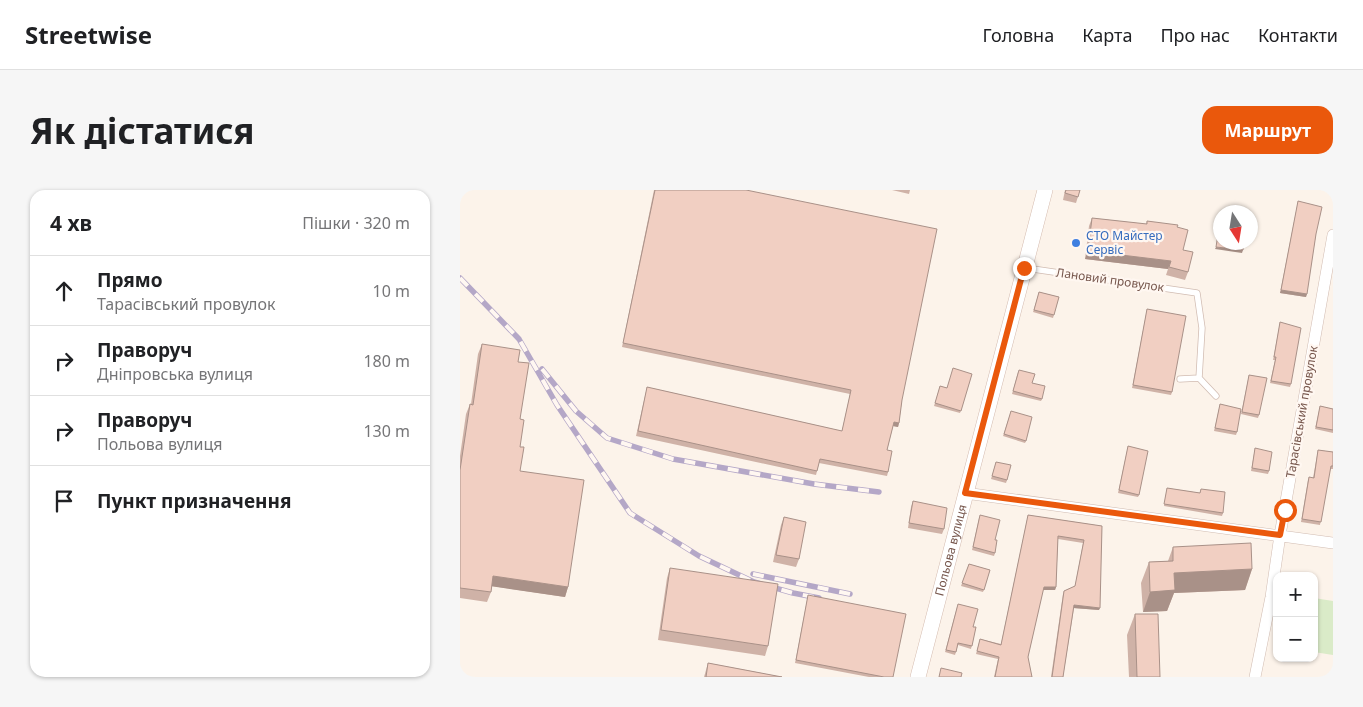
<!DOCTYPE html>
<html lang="uk">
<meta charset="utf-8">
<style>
:root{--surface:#fff;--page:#f6f6f6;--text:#202124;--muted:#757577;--line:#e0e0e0;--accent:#ea580c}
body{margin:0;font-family:"Noto Sans",sans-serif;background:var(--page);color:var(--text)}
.controls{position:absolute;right:15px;bottom:15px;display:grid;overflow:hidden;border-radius:10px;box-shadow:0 1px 4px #0004}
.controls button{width:45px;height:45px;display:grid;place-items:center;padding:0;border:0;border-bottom:1px solid var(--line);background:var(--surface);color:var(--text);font:25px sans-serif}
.compass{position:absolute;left:753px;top:15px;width:45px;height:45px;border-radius:50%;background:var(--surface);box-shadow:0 1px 4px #0004;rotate:168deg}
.stop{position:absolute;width:15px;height:15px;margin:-11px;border:4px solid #ea580c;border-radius:50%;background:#fff}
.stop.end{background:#ea580c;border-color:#fff;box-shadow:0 1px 5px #0008}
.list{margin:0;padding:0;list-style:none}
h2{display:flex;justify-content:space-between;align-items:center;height:65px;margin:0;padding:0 20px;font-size:21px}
h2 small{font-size:16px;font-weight:400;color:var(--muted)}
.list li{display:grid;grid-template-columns:32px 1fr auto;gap:15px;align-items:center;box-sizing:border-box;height:70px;padding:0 20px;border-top:1px solid var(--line)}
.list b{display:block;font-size:19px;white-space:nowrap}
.list p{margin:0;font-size:16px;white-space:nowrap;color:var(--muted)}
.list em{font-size:16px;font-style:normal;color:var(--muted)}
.icon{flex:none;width:28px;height:28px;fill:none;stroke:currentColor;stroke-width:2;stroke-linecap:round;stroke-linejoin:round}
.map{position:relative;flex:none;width:873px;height:487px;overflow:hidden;border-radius:15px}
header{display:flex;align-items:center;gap:30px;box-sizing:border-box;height:70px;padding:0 25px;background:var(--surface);border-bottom:1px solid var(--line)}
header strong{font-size:24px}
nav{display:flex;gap:28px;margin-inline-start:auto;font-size:18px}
.intro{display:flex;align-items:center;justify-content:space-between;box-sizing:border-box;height:120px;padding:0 30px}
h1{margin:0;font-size:35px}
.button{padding:12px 22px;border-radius:15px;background:var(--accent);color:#fff;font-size:18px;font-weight:700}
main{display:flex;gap:30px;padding:0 30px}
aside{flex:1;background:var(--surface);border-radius:15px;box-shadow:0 1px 4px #0004}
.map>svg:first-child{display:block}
.green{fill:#daebc8}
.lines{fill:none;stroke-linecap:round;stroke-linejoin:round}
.service-casing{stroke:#d1bcb2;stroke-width:7}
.minor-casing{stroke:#d1bcb2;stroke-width:12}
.secondary-casing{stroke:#d4bbaf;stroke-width:16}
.service{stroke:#fff;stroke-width:5.5}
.minor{stroke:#fff;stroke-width:11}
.secondary{stroke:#fff;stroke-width:15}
.rail-casing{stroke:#b4a7c7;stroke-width:5.5}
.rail{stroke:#fff7f1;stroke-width:4;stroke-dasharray:11;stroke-linecap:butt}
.wall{fill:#cfb2a7}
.shaded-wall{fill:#a99188}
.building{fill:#f1cfc2;stroke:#a99188}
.route{stroke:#ea580c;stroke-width:6}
.shop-dot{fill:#3f7fe0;stroke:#fff7f1;stroke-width:2}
.labels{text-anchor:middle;stroke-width:4.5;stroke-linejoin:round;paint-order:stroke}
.shop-label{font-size:12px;fill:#366cbe;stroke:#fff7f1;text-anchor:start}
.street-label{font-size:12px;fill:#77574d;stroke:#fff7f1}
</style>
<header>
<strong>Streetwise</strong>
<nav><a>Головна</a><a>Карта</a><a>Про нас</a><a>Контакти</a></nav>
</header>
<div class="intro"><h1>Як дістатися</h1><a class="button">Маршрут</a></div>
<main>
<aside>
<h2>4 хв<small>Пішки · 320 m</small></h2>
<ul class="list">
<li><svg class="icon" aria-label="ahead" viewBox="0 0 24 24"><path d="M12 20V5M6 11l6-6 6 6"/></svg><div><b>Прямо</b><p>Тарасівський провулок</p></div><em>10 m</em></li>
<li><svg class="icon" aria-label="right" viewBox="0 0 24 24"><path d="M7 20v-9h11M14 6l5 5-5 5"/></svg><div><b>Праворуч</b><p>Дніпровська вулиця</p></div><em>180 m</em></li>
<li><svg class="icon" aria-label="right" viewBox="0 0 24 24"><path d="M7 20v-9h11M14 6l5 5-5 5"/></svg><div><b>Праворуч</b><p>Польова вулиця</p></div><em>130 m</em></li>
<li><svg class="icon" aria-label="arrive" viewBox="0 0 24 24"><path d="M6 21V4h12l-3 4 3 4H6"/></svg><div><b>Пункт призначення</b></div></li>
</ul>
</aside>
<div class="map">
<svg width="873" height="487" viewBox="0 0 873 487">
<rect width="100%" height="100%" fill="#fcf3ea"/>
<path class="green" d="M854 408 873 411V465L854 462Z"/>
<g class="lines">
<g class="service-casing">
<path id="service" d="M566 78 737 103 742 138 739 188
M720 189 739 188 756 206"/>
</g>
<g class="minor-casing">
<path id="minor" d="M505 303 873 353
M795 487 811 407 820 345 873 45"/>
</g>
<g class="secondary-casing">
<g id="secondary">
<path id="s1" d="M458 487 585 0"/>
</g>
</g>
<use href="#service" class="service"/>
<use href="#minor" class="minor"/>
<use href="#secondary" class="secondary"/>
<g class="rail-casing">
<path id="rail" d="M0 88 59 149 97 215 170 323 239 366 294 392 333 403 359 408
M82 179 116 221 147 248 213 269 354 294 419 302
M293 384 390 404"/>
</g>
<use href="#rail" class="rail"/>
</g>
<path class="wall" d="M194 0H286L442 210 439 233 438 237 433 236 427 260 428 282 427 286 359 273 356 285 176 246 187 197 382 241 390 204 162 157Z
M432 0H450L449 4Z
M605 0H620L616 13 603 10Z
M838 11 856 44 846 107 820 103Z
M632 28 686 34 687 31 717 37 723 60 728 82 725 90 706 85 708 79 625 69 629 36Z
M579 102 599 107 593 128 573 122Z
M687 119 712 202 711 205 672 198Z
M820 132 831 194 830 197 810 193 815 170H813Z
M22 154 58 172 60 229V281L108 397 105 407 32 396 31 402 27 412 0 408V266L6 224 10 214H11L18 164Z
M558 182 572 193 582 209 581 211 552 204Z
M512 184 500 223 474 216 480 196 487 198Z
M789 185 799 225 798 228 781 224Z
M760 214 777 242 776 245 754 241Z
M860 216 873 219V243L855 239Z
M551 221 566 251 565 253 543 246Z
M668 256 679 305 678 307 658 303Z
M795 258 809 281 808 284 791 281Z
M858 260 873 262V279H870L860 335 841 332 848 290 849 287 853 288Z
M536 272 547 290 546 293 531 289Z
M707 298 740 303 741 299 763 323 762 326 704 316Z
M453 311 484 339 482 344 448 338 451 317Z
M568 325 642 336 639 420 614 418 603 487H591L603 404 604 401 615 396 623 353 598 349 596 397 595 400H583L568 467 572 487H534L538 469 516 464 520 449 541 454Z
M324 327 339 369 336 377 313 372 321 335Z
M519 328 535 350V363L534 366 512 360Z
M713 357 792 379 785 400 714 403 707 421 683 422 681 393 689 372 708 371Z
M509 374 530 380 523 402 501 396Z
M210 378 308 456 305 466 198 450 207 388Z
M348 405 433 487H409L335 473Z
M497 417 513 437H516L511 459 498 455 495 465 485 462Z
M675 424 700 487H669L667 445Z
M248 473 322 487H244Z"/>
<path class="shaded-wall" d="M756 57 783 60 782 63 755 59Z
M628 61 711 71 708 79 625 69Z
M821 100 847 104 846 107 820 103Z
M434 232 439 233 438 237 433 236Z
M792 379 785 400 714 403 707 421 683 422 690 402 714 383Z
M33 386 108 397 105 407 30 396Z
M584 397H596L595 400H583Z
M614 415 640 418 639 420 613 418Z"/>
<path class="building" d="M195 0H286L477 39 442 210 439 233 434 232 427 260 432 261 428 282 360 269 357 281 178 241 187 197 382 241 391 200 163 153Z
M606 0H620L618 7 605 3Z
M838 11 862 17 856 44 847 104 821 100Z
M632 28 687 34V31L718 35 717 37 728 40 723 60 733 62 728 82 709 77 711 71 628 61Z
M760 31V52H784L783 60 756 57Z
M579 102 599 107 594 125 574 120Z
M687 119 726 126 712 202 673 195Z
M820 132 841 138 831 194 811 191 816 167H814Z
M22 154 60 160 58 172 69 173 60 229 64 230 60 257H64L60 281 124 290 108 397 33 386 31 402 0 398V280L10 214 13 215Z
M493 178 512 184 501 221 475 213 480 196 487 198Z
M559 180 575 184 572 193 585 196 582 209 553 201Z
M789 185 807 188 799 225 782 222Z
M760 214 781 219 777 242 755 238Z
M860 216 873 219V240L856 237Z
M551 221 572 227 566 251 544 244Z
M668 256 688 261 679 305 659 300Z
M795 258 812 262 809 281 792 278Z
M858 260 873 262V276H871L861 332 842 329 849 287 854 288Z
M536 272 551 275 547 290 532 286Z
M707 298 740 303 741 299 765 302 763 323 704 314Z
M453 311 487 318 484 339 449 333Z
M520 325 540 330 535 350H537L535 363 513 357Z
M568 325 642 336 640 418 614 415 603 487H592L604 401 615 396 624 350 598 346 596 397H584L568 467 572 487H535L539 467 517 461 520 449 541 455Z
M324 327 346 332 339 369 316 365Z
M791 353 792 379 714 383 715 400 690 402 689 372 713 371V357Z
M509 374 530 380 524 400 502 393Z
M210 378 318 394 308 456 201 440Z
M348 405 446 424 433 487H424L336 470Z
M498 414 518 419 513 437H516L512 456 498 453 496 462 486 460Z
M675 424H698L700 487H677Z
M248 473 322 487H246Z
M481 478 502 483 501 487H479Z"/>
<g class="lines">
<path class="route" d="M564 78 505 303 820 345 825 320"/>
</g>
<circle class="shop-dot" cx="616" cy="53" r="5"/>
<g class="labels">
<g class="shop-label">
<text x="626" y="50">СТО Майстер<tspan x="626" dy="14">Сервіс</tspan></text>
</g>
<g class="street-label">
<text transform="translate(650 90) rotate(8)" y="4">Лановий провулок</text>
<text transform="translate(842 222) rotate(-80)" y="4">Тарасівський провулок</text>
<text dy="4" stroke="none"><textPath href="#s1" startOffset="131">Польова вулиця</textPath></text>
</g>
</g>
</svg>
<div class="controls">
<button>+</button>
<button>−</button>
</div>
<svg class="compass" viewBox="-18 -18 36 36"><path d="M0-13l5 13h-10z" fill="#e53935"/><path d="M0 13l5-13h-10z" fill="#757577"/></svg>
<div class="stop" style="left:825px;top:320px"></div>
<div class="stop end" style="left:564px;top:78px"></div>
</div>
</main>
